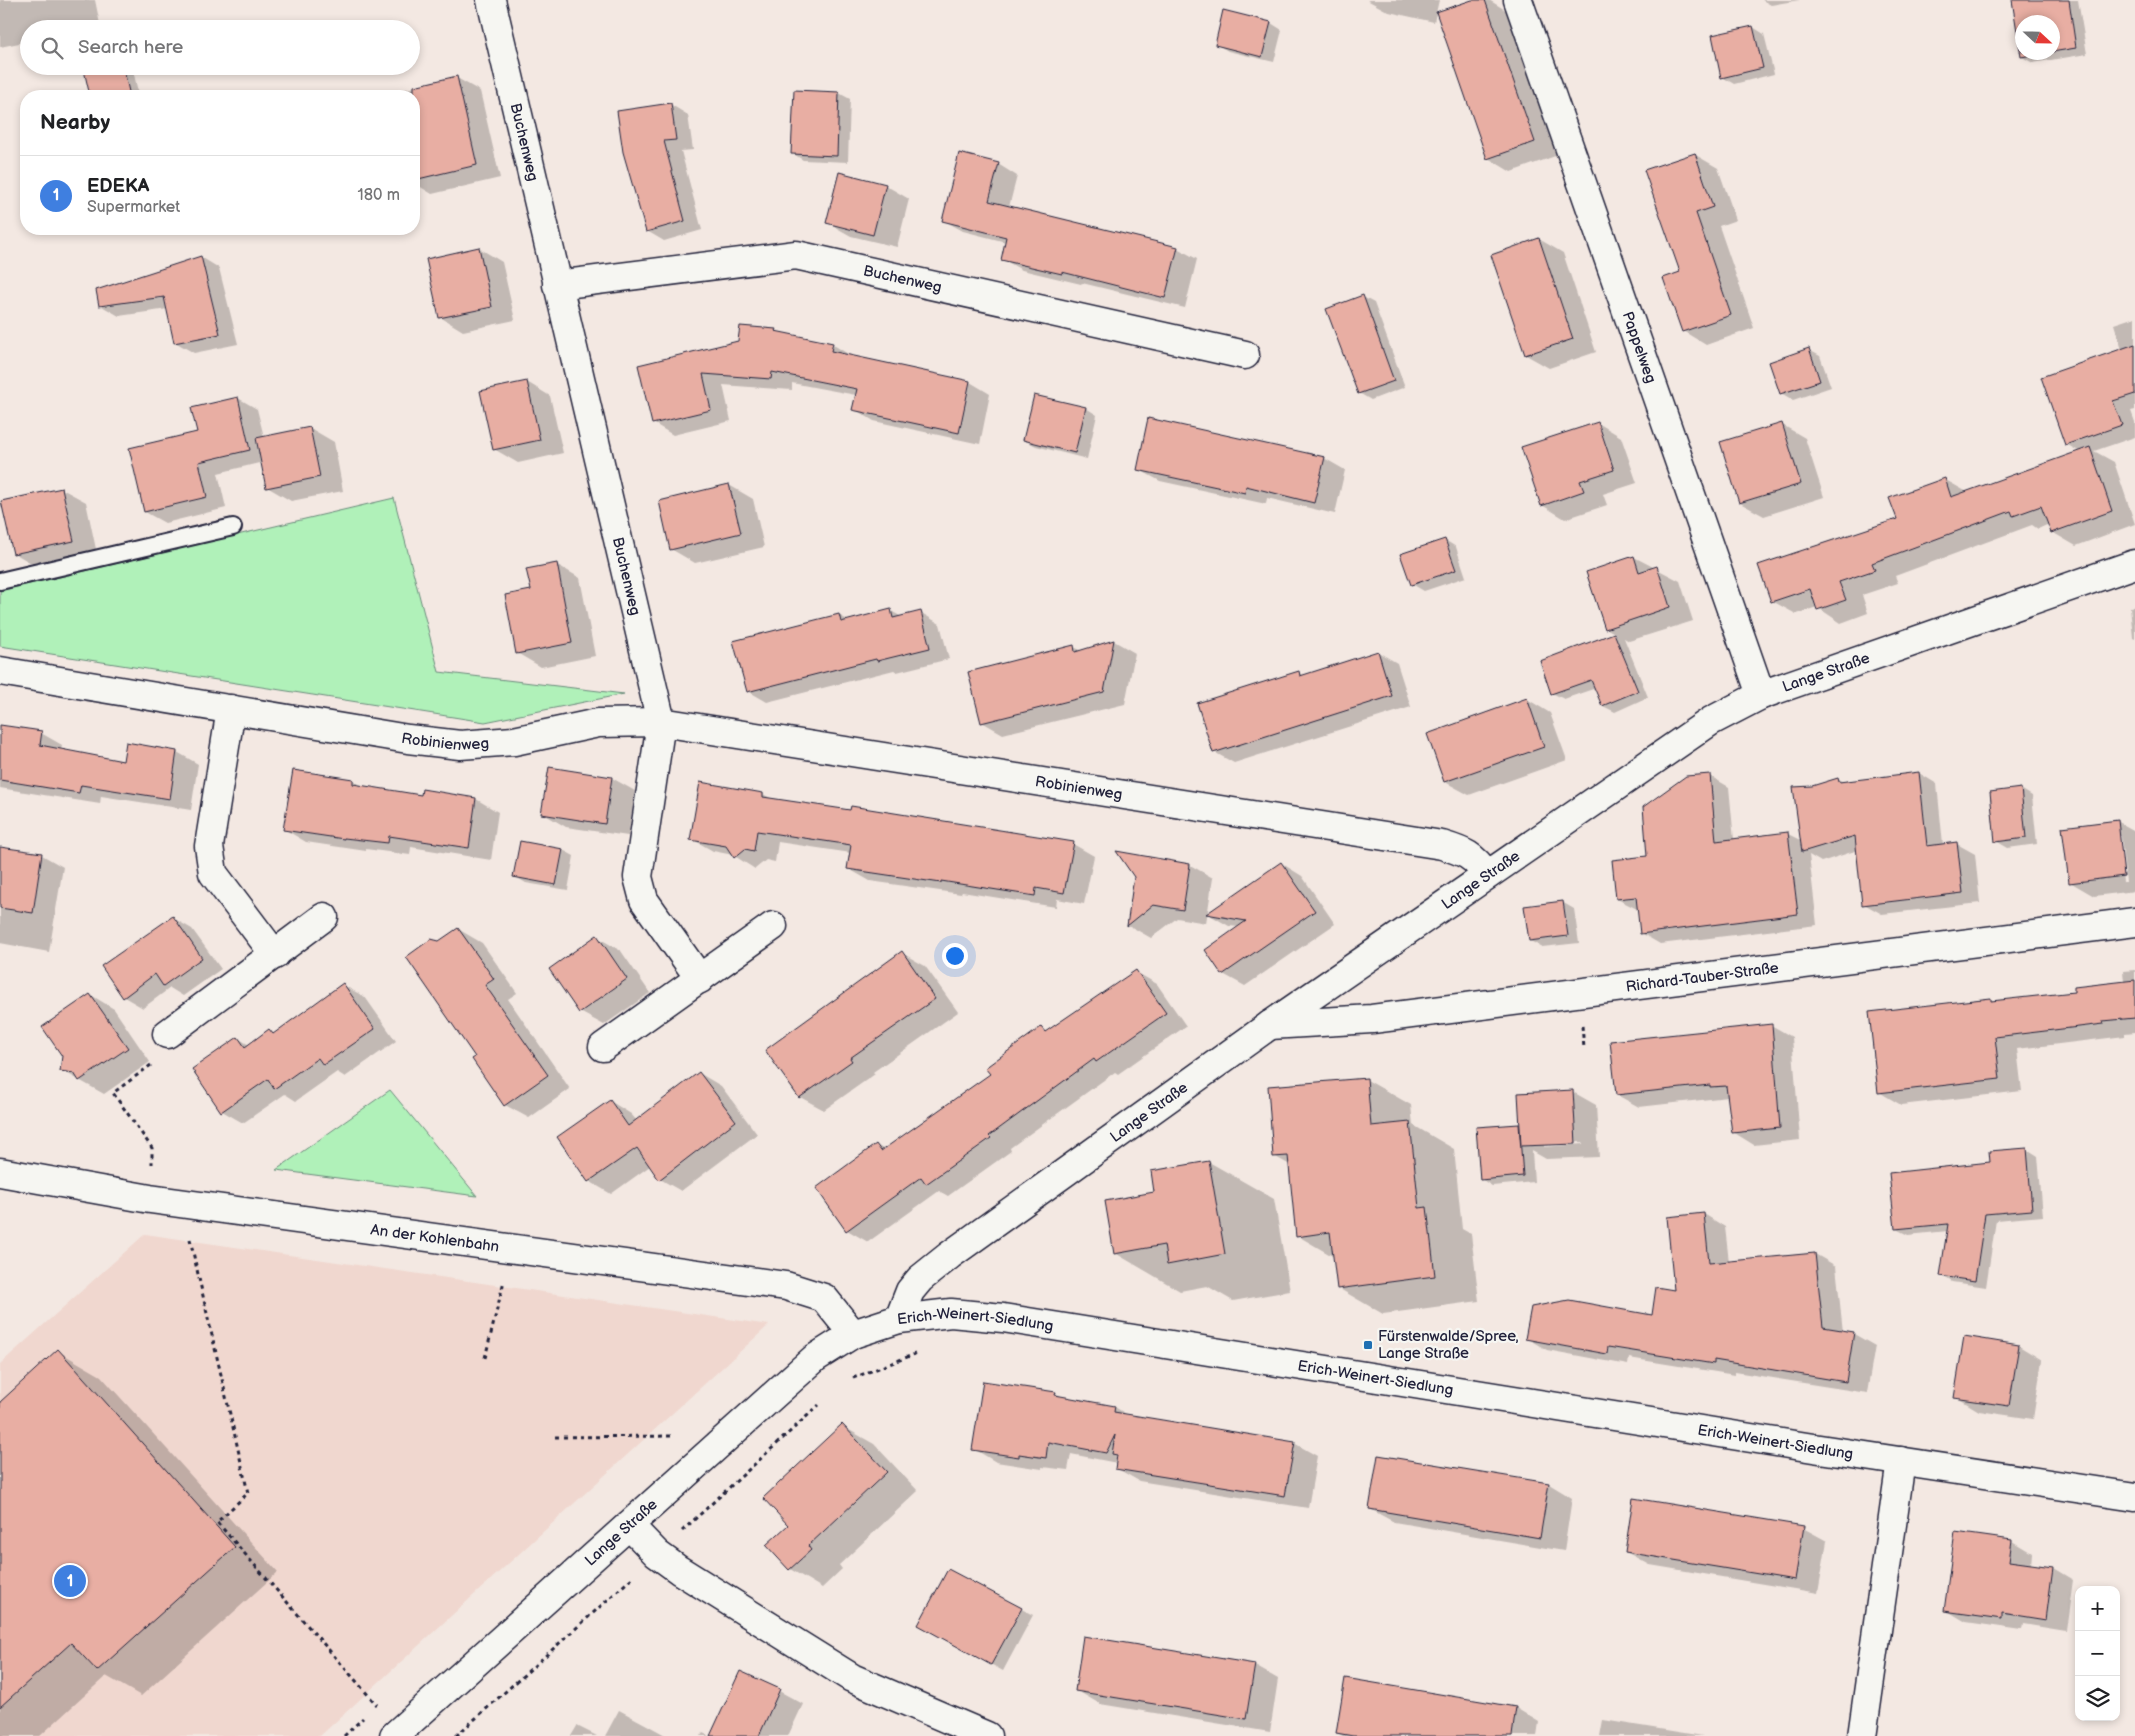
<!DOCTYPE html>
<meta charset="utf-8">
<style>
:root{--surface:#fff;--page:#f6f6f6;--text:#202124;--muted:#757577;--line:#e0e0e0;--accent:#1a73e8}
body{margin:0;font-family:"Balsamiq Sans",sans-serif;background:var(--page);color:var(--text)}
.controls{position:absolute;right:15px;bottom:15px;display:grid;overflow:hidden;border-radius:10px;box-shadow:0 2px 8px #0003}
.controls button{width:45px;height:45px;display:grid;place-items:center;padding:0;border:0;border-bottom:1px solid var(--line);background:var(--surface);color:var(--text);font:25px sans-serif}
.compass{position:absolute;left:2015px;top:15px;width:45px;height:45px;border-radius:50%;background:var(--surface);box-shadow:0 2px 8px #0003;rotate:112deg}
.you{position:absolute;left:954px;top:955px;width:18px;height:18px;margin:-12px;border:4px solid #fff;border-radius:50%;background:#1a73e8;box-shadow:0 0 0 8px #1a73e833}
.badge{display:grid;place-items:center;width:32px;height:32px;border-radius:50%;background:var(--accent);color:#fff;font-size:16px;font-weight:700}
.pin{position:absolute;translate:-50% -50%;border:2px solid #fff;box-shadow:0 1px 5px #0006}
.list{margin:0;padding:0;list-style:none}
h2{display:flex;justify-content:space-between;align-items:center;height:65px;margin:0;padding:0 20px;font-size:21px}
h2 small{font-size:16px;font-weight:400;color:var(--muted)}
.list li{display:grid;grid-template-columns:32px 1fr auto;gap:15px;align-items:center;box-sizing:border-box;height:80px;padding:0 20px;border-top:1px solid var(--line)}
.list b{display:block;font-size:19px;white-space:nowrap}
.list p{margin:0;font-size:16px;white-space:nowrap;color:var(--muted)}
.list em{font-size:16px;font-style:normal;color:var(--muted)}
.icon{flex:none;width:28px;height:28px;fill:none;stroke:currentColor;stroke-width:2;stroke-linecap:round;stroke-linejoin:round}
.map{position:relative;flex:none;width:2135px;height:1736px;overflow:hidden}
.search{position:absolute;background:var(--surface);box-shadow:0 2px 8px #0003;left:20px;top:20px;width:400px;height:55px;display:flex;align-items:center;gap:12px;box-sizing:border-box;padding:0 18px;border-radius:28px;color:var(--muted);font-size:19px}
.panel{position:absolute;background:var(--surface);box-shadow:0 2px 8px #0003;left:20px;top:90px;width:400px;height:145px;border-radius:20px}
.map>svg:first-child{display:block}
.built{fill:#f0d7cf}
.green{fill:#b0f1b9;stroke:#698a7a}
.shadow{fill:#0003;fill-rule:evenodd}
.building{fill:#e8aea3;stroke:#22223b}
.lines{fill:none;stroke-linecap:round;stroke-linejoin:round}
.service-casing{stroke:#22223b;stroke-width:20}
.minor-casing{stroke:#22223b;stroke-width:31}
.tertiary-casing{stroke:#22223b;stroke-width:31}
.path{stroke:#22223b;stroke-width:3;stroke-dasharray:4 4;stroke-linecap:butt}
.service{stroke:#f6f6f2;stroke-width:16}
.minor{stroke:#f6f6f2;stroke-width:28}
.tertiary{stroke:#f6f6f2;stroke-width:28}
.poi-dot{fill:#1f6fb2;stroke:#f6f6f2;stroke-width:2}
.labels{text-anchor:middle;stroke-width:4.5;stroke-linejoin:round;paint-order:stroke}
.street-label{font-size:15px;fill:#22223b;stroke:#f6f6f2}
.poi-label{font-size:15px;fill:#22223b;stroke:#f6f6f2;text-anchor:start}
</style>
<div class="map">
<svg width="2135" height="1736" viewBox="0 0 2135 1736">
<rect width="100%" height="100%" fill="#f3e8e2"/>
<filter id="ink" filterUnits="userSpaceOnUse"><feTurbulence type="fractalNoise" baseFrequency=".02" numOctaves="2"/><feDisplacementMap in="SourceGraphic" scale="10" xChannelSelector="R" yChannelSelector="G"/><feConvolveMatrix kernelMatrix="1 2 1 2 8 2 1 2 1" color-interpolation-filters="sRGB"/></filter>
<g filter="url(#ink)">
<path class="built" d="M145 1234 769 1325 320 1736H0V1364Z"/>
<path class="green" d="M394 498 439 672 624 694 485 722 0 646V591Z
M390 1090 477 1196 276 1170Z"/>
<path class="shadow" d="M0 0H95L101 29H29V41L0 47Z
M1367 0H1439L1434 22 1389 12Z
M1475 0H1489L1507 11 1558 155 1511 172 1488 158Z
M1762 0H1800L1771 5Z
M2024 0H2078L2087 54 2033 63 2022 57 2013 2ZM2022 22H2052V52H2022Z
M1224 12 1271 23 1282 30 1274 62 1228 51 1216 44Z
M1753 27 1764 34 1774 74 1734 84 1722 77Z
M132 66 139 96H91L84 67Z
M457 78 480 91 500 178 432 194 414 183V96H389V93Z
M839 93 850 99 848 162 803 160 792 153Z
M670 104 688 115 693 150 681 151 702 230 664 241 647 231Z
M1694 154 1718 168 1736 220 1719 226 1754 328 1706 345 1683 331 1682 273Z
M998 164 1017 176 1009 207 1177 248 1197 259 1185 308 1082 283 1081 284 1022 270 1002 259 1006 242 963 231 943 220Z
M885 185 909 199 897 247 851 236 828 223Z
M1539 239 1563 253 1596 352 1549 368 1526 355Z
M479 248 502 262 515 320 463 331 440 317Z
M201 257 219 268 238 344 194 353 175 342 168 309 119 316 100 305Z
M1363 297 1374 303 1405 387 1371 400 1359 393Z
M2135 317V410L2131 411 2135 422V437L2094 451 2114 462 2135 524 2076 546 2052 532 2049 524 2038 529 2032 525 1895 576 1898 583 1862 595 1868 613 1841 623 1817 607 1796 614 1772 601 1899 519 1944 479 1967 492 2080 452 2066 444 2122 350 2114 324Z
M775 330 782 334 832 344 853 357 970 382 990 394 980 444 874 421 854 409 856 395 792 383V390L723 385 731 421 673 435 653 423 639 366 740 342Z
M1809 350 1820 356 1831 387 1793 400 1781 393Z
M527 382 550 396 563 453 518 463 494 449Z
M238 398 257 409 264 437 310 428 334 442 343 491 291 501 267 487 263 462 218 473 226 508 165 523 145 512 198 433Z
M1086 408 1097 415 1087 459 1036 446 1024 440Z
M1598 423 1621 437 1637 483 1603 494 1607 505 1565 519 1542 505Z
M1781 424 1805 438 1824 497 1764 516 1740 503Z
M1324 458 1345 470 1335 514 1267 498 1266 504 1160 481 1138 469Z
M729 485 753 499 764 547 695 563 671 549Z
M62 489 86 502 97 554 38 567 14 553 3 502Z
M1445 540 1456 547 1466 577 1424 591 1412 584Z
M1634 557 1680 581 1693 621 1629 641 1624 638 1648 697 1615 712 1603 706 1596 688 1564 699 1552 693 1541 662 1616 634 1606 628Z
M556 564 580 578 595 656 541 667 517 653 532 591Z
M2135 606V639L2133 638 2130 607Z
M891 611 902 617 920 612 940 624 949 659 897 672 894 670 767 702 748 691 839 615 849 621Z
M1114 641 1135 653 1125 704 1003 734 982 722 1074 647 1082 651Z
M1378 652 1397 663 1411 707 1234 763 1214 752 1299 673 1305 676Z
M1527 699 1550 713 1567 760 1469 795 1445 782 1429 735Z
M0 726 41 733 62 745 61 750 124 762 177 752 198 764 191 810 101 796 100 804 0 788Z
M1919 773 1937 784 1943 845 1957 844 1975 854 1980 903 1882 914 1864 904 1858 850 1821 862 1809 855 1817 925 1660 944 1641 933 1639 910 1617 899 1710 776 1729 787 1734 840 1788 834 1802 841 1838 779 1843 782Z
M612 778 635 791 628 836 566 827 542 813Z
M353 780 365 788 422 797 423 791 476 799 498 812 491 860 411 847 410 855 366 849V851L306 842 284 829Z
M701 784 763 794 774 800 1073 844 1094 856 1084 904 1057 899 1056 907 962 892 961 894 870 881 849 869 851 853 778 842 775 862 766 860 755 869 733 855 713 851 692 839Z
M2021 789 2032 796 2037 844 2008 848 1996 841Z
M2117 821 2135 831V891L2094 896 2070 882ZM2118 836H2121L2126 882H2123Z
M0 848 42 855 63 867 49 952 0 943Z
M563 850 574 856 568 890 526 883 514 876Z
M1281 863 1302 876 1335 924 1245 986 1223 974 1239 927 1229 926 1208 914Z
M1190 865 1213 878 1206 923 1177 918 1151 938 1128 925 1136 876Z
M1562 902 1574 909 1579 943 1542 947 1530 941Z
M173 918 192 929 221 969 183 996 170 988 143 1008 124 997Z
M458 929 482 943 517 993 508 999 570 1089 529 1118 505 1105 477 1057 439 943Z
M597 937 621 951 650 993 604 1025 580 1012Z
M902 953 925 966 958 1012 873 1072 875 1074 824 1110 800 1097Z
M2135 970V1032L2125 1033V1036L2017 1049 2022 1091 1901 1105 1879 1092 1991 1000 1995 1002 2076 993 2124 982 2123 971Z
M1136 972 1157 984 1186 1026 1118 1074 1115 1072 1010 1148 1011 1151 948 1196 939 1191 868 1242 847 1230 876 1145 885 1150 992 1074 1041 1028 1047 1032Z
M343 985 365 997 396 1041 345 1077 337 1072 296 1101 285 1094 243 1123 222 1111 238 1038 249 1045 269 1031 275 1034Z
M91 995 114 1009 150 1062 104 1094 61 1070Z
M1771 1025 1792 1037 1800 1140 1754 1145 1733 1132 1728 1097 1639 1107 1617 1095 1707 1031Z
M699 1073 721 1086 757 1134 681 1191 660 1179 650 1166 611 1194 589 1181 558 1138 610 1101 631 1114 637 1121Z
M1367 1080 1411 1105 1413 1125 1454 1149 1462 1229 1471 1234 1479 1301 1383 1314 1338 1288 1334 1257 1298 1236 1290 1165 1274 1156 1269 1087Z
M1573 1092 1596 1105 1599 1157 1546 1159 1532 1151 1534 1182 1492 1186 1481 1179 1519 1126 1521 1127ZM1582 1142 1583 1144 1544 1147V1144Z
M2027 1149 2038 1156 2043 1216 1996 1220 1986 1287 1952 1282 1941 1275 1948 1231 1908 1235 1896 1229 1991 1163Z
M1209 1162 1274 1199 1290 1291 1233 1301 1207 1286 1180 1291 1115 1253 1156 1193Z
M1704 1214 1725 1227 1729 1262 1815 1254 1836 1266 1843 1332 1854 1334 1875 1346 1867 1393 1735 1372V1375L1629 1358 1628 1365 1547 1350 1526 1338 1653 1316 1675 1292Z
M2019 1346 2042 1360 2033 1419 1979 1411 1956 1397Z
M58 1351 101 1376 278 1572 141 1696 106 1676 40 1736H0V1403Z
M1055 1393 1065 1398 1115 1407 1129 1416 1294 1443 1317 1456 1308 1508 1139 1481 1116 1468 1117 1463 1071 1454 1068 1470 1042 1467V1469L996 1462 974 1449Z
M842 1426 874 1444 918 1491 839 1565 842 1569 822 1588 790 1569V1525Z
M1549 1484 1572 1498 1564 1551 1394 1522 1370 1509Z
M1803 1528 1827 1541 1818 1593 1650 1565 1626 1552Z
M2012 1541 2032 1553 2031 1565 2053 1568 2073 1580 2066 1631 2023 1624 2022 1630 1966 1622 1946 1610Z
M948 1571 1033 1615 1003 1671 929 1630Z
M1255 1666 1278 1679 1270 1732 1100 1704 1076 1690Z
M779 1691 803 1704 788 1736H711Z
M1516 1708 1539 1722 1537 1736H1343L1337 1733Z
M619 1710 647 1725 667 1736H605Z
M1603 1720 1703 1736H1600Z
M577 1726 597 1736H571Z
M703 1733 709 1736H701Z"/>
<path class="building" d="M1472 0H1485L1535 142 1487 159 1436 12Z
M2012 0H2069L2076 48 2052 52V22H2022V52H2050L2021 57Z
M1223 10 1271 22 1262 57 1215 45Z
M1753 26 1763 68 1721 78 1712 35Z
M83 66H123L130 96H90Z
M457 76 477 165 414 180V86Z
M794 90 839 92 837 156 791 154Z
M671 103 676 140 664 141 685 221 646 232 623 152 617 111Z
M959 153 999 163 989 201 1178 247 1165 298 1062 272V274L1001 260 1006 237 942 221Z
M1695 153 1713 207 1696 213 1731 315 1682 332 1663 278 1680 272 1644 170Z
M839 172 886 184 873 235 826 223Z
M1539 238 1573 339 1525 355 1491 255Z
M479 247 492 307 439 318 426 259Z
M201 256 220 334 174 343 164 297 99 306 96 290Z
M1363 295 1394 381 1358 394 1326 309Z
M740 326 776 329 775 331 833 343 831 351 970 381 959 433 852 410 857 389 772 372 771 379 703 374 711 410 652 424 638 365 738 341Z
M2135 344V394L2113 401 2122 425 2065 445 2041 377Z
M1809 348 1820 381 1780 394 1769 362Z
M527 381 540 440 493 450 480 391Z
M1034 395 1086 407 1075 453 1023 440Z
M238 397 250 450 199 462 207 497 144 512 129 448 197 432 191 408Z
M1148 418 1325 457 1314 503 1246 486 1245 493 1137 470Z
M1598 422 1614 470 1580 481 1584 491 1541 506 1521 447Z
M1782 423 1801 484 1739 503 1720 442Z
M310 427 320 477 266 488 256 438Z
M2090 447 2112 511 2051 533 2041 506 2013 516 2011 511 1872 563 1875 570 1839 582 1846 600 1817 610 1810 589 1771 602 1758 565 1897 519 1889 498 1945 478 1951 497Z
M729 484 741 533 670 550 659 501Z
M62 488 74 541 13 554 1 501Z
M1445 539 1456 570 1411 585 1400 554Z
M1634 556 1639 572 1657 566 1670 607 1605 629 1586 572Z
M557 563 572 643 516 654 505 595 531 590 526 569Z
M891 609 893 618 921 611 930 648 877 661 876 659 747 692 733 641 839 614 841 622Z
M1614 633 1638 691 1602 706 1591 680 1551 694 1540 661Z
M1114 640 1104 692 981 723 968 672 1074 645 1075 652Z
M1378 651 1392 696 1213 753 1197 703 1299 671 1300 676Z
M1527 698 1544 747 1444 782 1427 734Z
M0 725 42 731 40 745 123 761 126 742 177 751 170 799 81 785 79 793 0 780Z
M549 767 612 777 605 824 541 814Z
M293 770 353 779V784L421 795 422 789 476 798 469 848 389 836 388 843 344 838V839L283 830Z
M1919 772 1927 846 1957 842 1963 893 1862 905 1855 836 1802 852 1793 787 1812 786 1838 778 1839 782Z
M1710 774 1716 841 1788 832 1798 914 1640 934 1636 897 1616 899 1612 860 1647 856 1643 807 1686 776Z
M700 782 763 793V797L850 810 851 806 1074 842 1064 893 1036 888 1035 896 941 881V883L847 869 851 845 757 831 754 851 745 849 734 858 726 846 690 840Z
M2021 788 2026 838 1995 842 1990 792Z
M2118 820 2124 876 2069 883 2062 827Z
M520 841 563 849 556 885 513 877Z
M0 847 42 853 33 913 0 908Z
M1116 851 1190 864 1183 910 1153 905 1127 926 1134 877Z
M1281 862 1315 911 1222 975 1205 950 1246 921 1206 914Z
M1563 901 1568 936 1529 941 1524 906Z
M173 916 202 958 163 986 155 974 123 998 101 966Z
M458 928 494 979 485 985 548 1075 504 1106 472 1059 475 1057 406 957 431 939 439 941Z
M597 935 627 979 579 1013 549 969Z
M902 951 935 999 850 1058 852 1061 799 1098 765 1050Z
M1136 970 1166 1013 1096 1062 1094 1059 989 1136 991 1138 926 1184 921 1177 846 1231 816 1188 876 1144 881 1151 990 1074 985 1068 1041 1027 1045 1032Z
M2135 980V1018L2103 1021 2104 1024 1995 1037 2000 1079 1878 1093 1869 1012 1991 998V1001L2074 992V987Z
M343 983 375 1029 323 1065 318 1058 274 1089 268 1079 221 1112 192 1069 238 1037 245 1047 269 1029 273 1034Z
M90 994 128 1048 79 1081 74 1073 60 1071 62 1056 42 1027Z
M1772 1024 1780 1128 1732 1133 1726 1086 1710 1087V1085L1616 1095 1610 1041Z
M699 1072 736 1121 659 1180 637 1148 588 1182 557 1137 610 1100 628 1126Z
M1367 1078 1371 1126 1410 1122 1419 1208 1427 1207 1435 1276 1337 1289 1330 1232 1296 1237 1288 1156 1273 1157 1268 1086Z
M1573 1090 1576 1144 1521 1146 1518 1093Z
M1519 1124 1523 1176 1480 1180 1476 1127Z
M2027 1148 2032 1210 1985 1214 1975 1281 1940 1276 1948 1224 1895 1229 1889 1173 1990 1162 1989 1151Z
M1209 1161 1225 1254 1167 1265 1164 1245 1114 1254 1105 1201 1154 1192 1151 1171Z
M1704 1213 1709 1263 1815 1253 1823 1327 1854 1332 1846 1382 1714 1360V1364L1608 1347 1607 1354 1525 1339 1531 1307 1569 1300 1652 1315 1656 1287 1674 1290 1667 1217Z
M1964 1336 2019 1345 2009 1406 1954 1398Z
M58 1349 235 1547 97 1671 71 1643 0 1707V1402Z
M983 1381 1056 1392 1055 1395 1115 1406 1114 1412 1295 1442 1285 1496 1115 1469 1117 1455 1112 1454 1115 1435 1106 1453 1048 1442 1046 1458 1019 1454V1457L972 1450Z
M842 1424 887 1472 808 1546 811 1550 789 1570 766 1545 788 1525 763 1498Z
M1378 1455 1549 1483 1540 1538 1369 1509Z
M1633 1498 1804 1526 1795 1580 1625 1552Z
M1955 1532 2012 1540 2009 1561 2053 1567 2046 1620 2002 1613V1619L1944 1611Z
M948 1569 1022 1608 991 1665 918 1625Z
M1083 1636 1255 1664 1246 1719 1075 1691Z
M740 1671 780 1689 759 1736H710Z
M1345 1678 1516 1707 1512 1736H1353L1336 1733Z"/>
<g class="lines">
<g class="service-casing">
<path id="service" d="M0 581 233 527"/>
</g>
<g class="minor-casing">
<g id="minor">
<path id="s1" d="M491 0 661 722 638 877 644 900 700 979"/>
<path id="s2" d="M1518 0 1761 695"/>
<path id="s3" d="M557 285 796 255 1245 355"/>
<path id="s4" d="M0 671 408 739 460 745 514 741 598 723 661 722 1442 845C1465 852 1473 855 1487 875"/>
<path d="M231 709 209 846 213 873 275 955"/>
<path id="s5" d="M1270 1025 1372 1019 2135 922"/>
<path d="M167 1034 324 917"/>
<path d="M603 1047 773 926"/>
<path id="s6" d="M0 1172 150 1199 786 1286 824 1298 853 1334"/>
<path id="s7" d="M899 1319 910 1291 920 1279 950 1255 1270 1025 1711 721 1761 695 2135 564"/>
<path d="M629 1525 657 1554 679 1570 852 1678 987 1736"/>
<path d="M1862 1736 1901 1461"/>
</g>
</g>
<g class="tertiary-casing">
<g id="tertiary">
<path id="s8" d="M394 1736 815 1358 853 1334 899 1319 951 1313 1003 1318 1813 1448 2135 1497"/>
</g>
</g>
<path class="path" d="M1582 1026 1584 1048
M151 1065 113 1093 152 1148V1164
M190 1239 248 1493 217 1522 377 1705
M485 1358 504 1281
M853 1378 915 1354
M555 1437 675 1436
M682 1531 819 1405
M344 1736 363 1718
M456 1736 632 1578"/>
<use href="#service" class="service"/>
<use href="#minor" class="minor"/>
<use href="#tertiary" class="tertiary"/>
</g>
</g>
<rect class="poi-dot" x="1363" y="1340" width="10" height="10" rx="2.5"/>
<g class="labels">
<g class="street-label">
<text dy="5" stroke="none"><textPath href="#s1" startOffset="146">Buchenweg</textPath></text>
<text dy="5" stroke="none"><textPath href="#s3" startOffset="350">Buchenweg</textPath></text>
<text dy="5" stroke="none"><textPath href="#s2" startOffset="368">Pappelweg</textPath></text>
<text dy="5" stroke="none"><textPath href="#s1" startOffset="592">Buchenweg</textPath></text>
<text dy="5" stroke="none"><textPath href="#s7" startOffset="1139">Lange Straße</textPath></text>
<text dy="5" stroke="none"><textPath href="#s4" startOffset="451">Robinienweg</textPath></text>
<text dy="5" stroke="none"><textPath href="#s4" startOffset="1092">Robinienweg</textPath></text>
<text dy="5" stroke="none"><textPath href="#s7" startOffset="734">Lange Straße</textPath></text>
<text dy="5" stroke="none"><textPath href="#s5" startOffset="435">Richard-Tauber-Straße</textPath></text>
<text dy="5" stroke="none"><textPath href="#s7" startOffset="329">Lange Straße</textPath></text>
<text dy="5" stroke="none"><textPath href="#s6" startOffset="440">An der Kohlenbahn</textPath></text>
<text dy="5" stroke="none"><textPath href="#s8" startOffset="736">Erich-Weinert-Siedlung</textPath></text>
<text dy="5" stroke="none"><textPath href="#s8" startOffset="1141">Erich-Weinert-Siedlung</textPath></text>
<text dy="5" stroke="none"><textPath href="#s8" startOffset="1546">Erich-Weinert-Siedlung</textPath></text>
<text dy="5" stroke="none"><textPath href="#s8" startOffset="305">Lange Straße</textPath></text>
</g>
<g class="poi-label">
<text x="1378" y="1341">Fürstenwalde/Spree,<tspan x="1378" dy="17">Lange Straße</tspan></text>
</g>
</g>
</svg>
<div class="controls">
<button>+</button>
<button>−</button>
<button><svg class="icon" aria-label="layers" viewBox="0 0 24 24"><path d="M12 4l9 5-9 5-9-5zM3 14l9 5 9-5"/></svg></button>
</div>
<svg class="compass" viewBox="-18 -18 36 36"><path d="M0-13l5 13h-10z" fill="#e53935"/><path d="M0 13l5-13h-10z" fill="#757577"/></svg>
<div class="you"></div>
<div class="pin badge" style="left:70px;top:1581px;background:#3f7fe0">1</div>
<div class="search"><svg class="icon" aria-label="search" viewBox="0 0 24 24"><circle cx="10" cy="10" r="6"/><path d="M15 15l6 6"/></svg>Search here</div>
<section class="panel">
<h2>Nearby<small></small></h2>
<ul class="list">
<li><span class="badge" style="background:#3f7fe0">1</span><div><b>EDEKA</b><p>Supermarket</p></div><em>180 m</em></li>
</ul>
</section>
</div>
